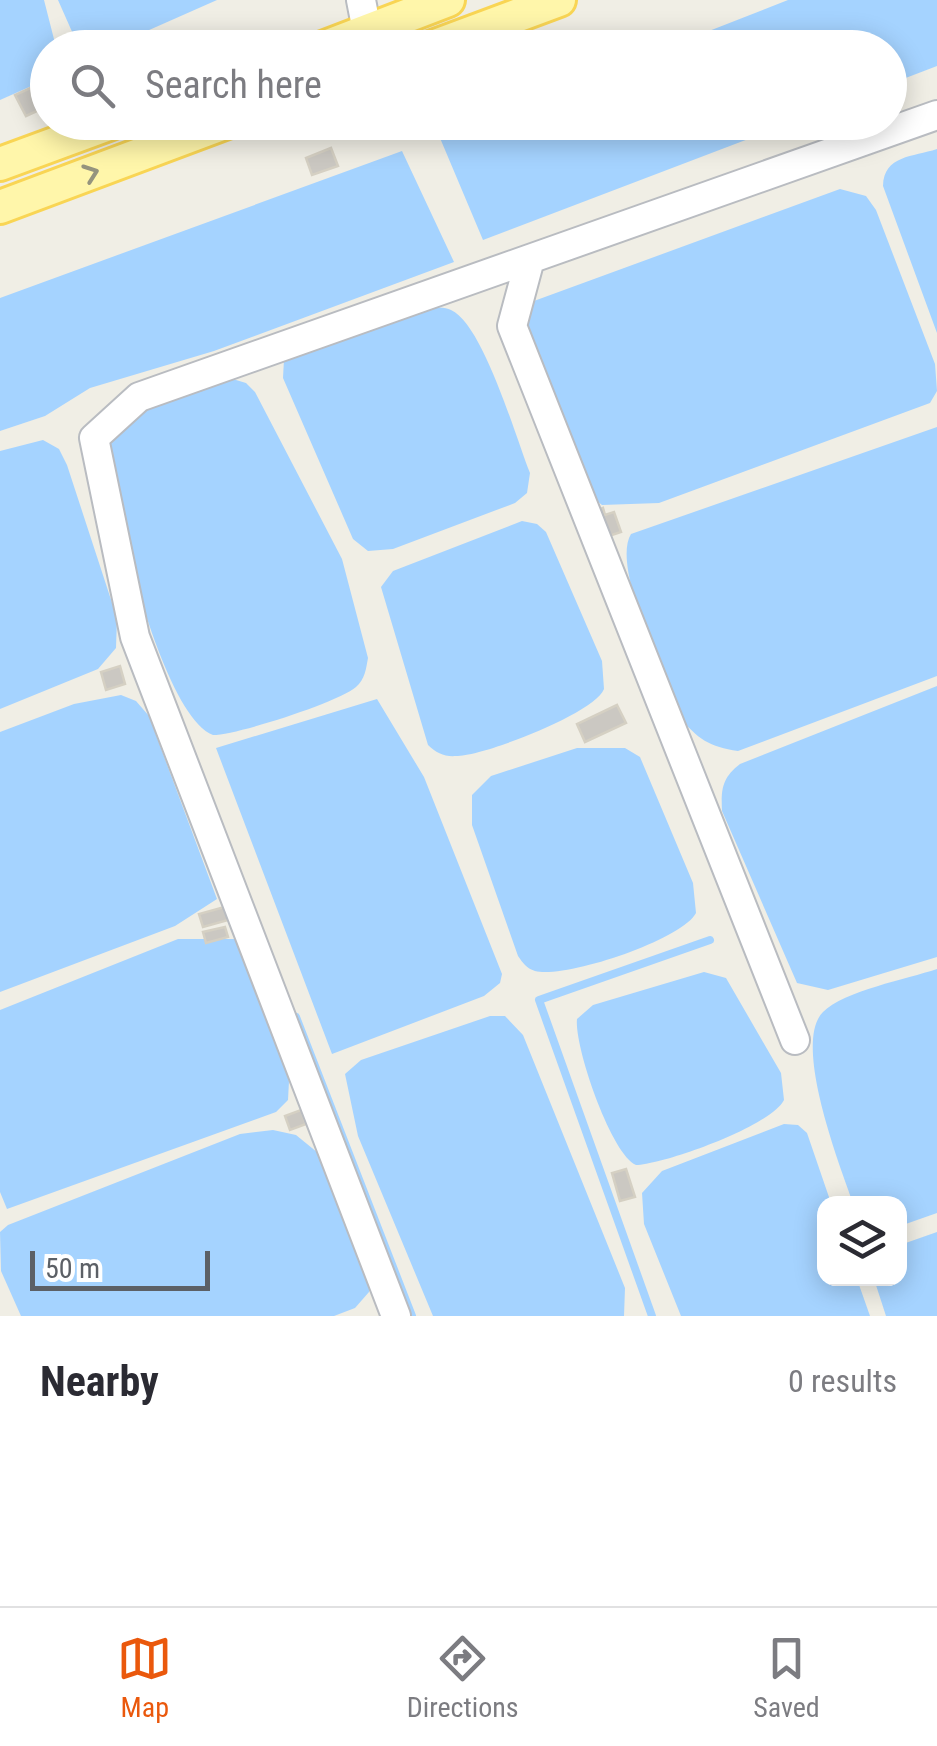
<!DOCTYPE html>
<style>
:root{--surface:#fff;--page:#f7f7f7;--text:#2b2b33;--muted:#7c7c81;--line:#e1e1e2;--accent:#ea580c}
body{margin:0;font-family:"Roboto Condensed",sans-serif;background:var(--page);color:var(--text)}
.controls{position:absolute;right:30px;bottom:30px;display:grid;overflow:hidden;border-radius:20px;box-shadow:0 5px 25px #0003}
.controls button{width:90px;height:90px;display:grid;place-items:center;padding:0;border:0;border-bottom:2px solid var(--line);background:var(--surface);color:var(--text);font:50px sans-serif}
.scale{position:absolute;left:30px;bottom:25px;width:180px;box-sizing:border-box;padding-left:10px;border:5px solid #5c6066;border-top:0;font-size:28px;line-height:35px;white-space:nowrap;color:#5c6066;-webkit-text-stroke:8px #fff;paint-order:stroke}
.list{margin:0;padding:0;list-style:none}
h2{display:flex;justify-content:space-between;align-items:center;height:130px;margin:0;padding:0 40px;font-size:42px}
h2 small{font-size:32px;font-weight:400;color:var(--muted)}
.icon{flex:none;width:55px;height:55px;fill:none;stroke:currentColor;stroke-width:2;stroke-linecap:round;stroke-linejoin:round}
.map{position:relative;flex:none;width:937px;height:1316px;overflow:hidden}
.search{position:absolute;background:var(--surface);box-shadow:0 5px 25px #0003;left:30px;right:30px;top:30px;height:110px;display:flex;align-items:center;gap:25px;box-sizing:border-box;padding:0 35px;border-radius:55px;color:var(--muted);font-size:38px}
.sheet{height:290px;background:var(--surface)}
nav{display:flex;justify-content:space-around;align-items:center;box-sizing:border-box;height:140px;border-top:2px solid var(--line);background:var(--surface);font-size:28px;color:var(--muted)}
nav a{display:grid;justify-items:center;gap:5px}
nav .on{color:var(--accent)}
.map>svg:first-child{display:block}
.water{fill:#a5d3ff}
.lines{fill:none;stroke-linecap:round;stroke-linejoin:round}
.stream{stroke:#a5d3ff;stroke-width:8}
.building{fill:#cbc8c2;stroke:#d5d0c3;stroke-width:2.5}
.minor-casing{stroke:#b9bcc1;stroke-width:32}
.major-casing{stroke:#f9d554;stroke-width:38}
.minor{stroke:#fff;stroke-width:28}
.major{stroke:#fff6aa;stroke-width:32}
.oneway{stroke:#95947e}
</style>
<div class="map">
<svg width="937" height="1316" viewBox="0 0 937 1316">
<rect width="100%" height="100%" fill="#f0eee5"/>
<path class="water" d="M0 0H44L56 47 48 48 45 80 0 100Z
M58 0H217L113 46 92 47 77 43Z
M788 0H937V66L890 84V48L668 47Z
M478 123V122L790 123 483 240 440 138Z
M937 149V333L883 186C884 155 913 157 937 149Z
M402 151 454 262 214 351 90 388 45 416 0 431V298Z
M840 189 866 196 876 210 935 364 937 391 930 403 659 503 602 505 592 497 524 342 523 305Z
M428 307C434 307 445 307 451 310 483 324 516 438 530 473L527 493 515 503 393 549 368 551 353 539 283 378 284 359Z
M226 377 246 383 255 392 342 559 368 658C366 669 365 679 356 687 339 702 237 735 213 735 158 713 109 480 94 420L115 405Z
M937 427V676L738 751C710 747 697 739 679 716 665 678 611 566 631 534Z
M43 440 59 449 67 465 117 618 116 648 98 669 0 709V451Z
M522 521 537 524 546 532 602 661 604 689C595 713 484 756 456 756 445 757 436 753 428 745L381 587 393 571Z
M937 686V957L828 990 797 983 722 811C721 789 722 778 740 764Z
M121 695 136 701 149 716 217 899 175 926 0 992V732L74 704Z
M377 699 424 777 502 974 500 983 484 996 332 1054 216 748Z
M577 748H625L640 757 693 883 696 913C682 940 565 979 535 971 526 968 523 963 518 956L472 825V795L491 776Z
M178 939H238L289 1081 288 1100 276 1112 7 1209 0 1192V1010Z
M937 969V1213L900 1226V1204L853 1203C840 1166 792 1043 823 1012 844 991 907 979 937 969Z
M704 972 726 978 781 1073 784 1100C771 1126 665 1164 636 1165 611 1154 574 1046 577 1019L593 1005Z
M490 1016H505L523 1035 625 1288 624 1316H433L358 1136 345 1074 361 1060Z
M784 1124 798 1125 807 1133 831 1203 824 1204V1278L857 1279 870 1316H681L644 1224 642 1193 662 1171Z
M273 1130 296 1135 323 1157 369 1282V1292L355 1308 334 1316H21L1 1271 0 1232 8 1225 240 1134Z
M937 1232V1316H886L874 1279 900 1278V1245Z"/>
<g class="lines">
<path class="stream" d="M296 1017 412 1316
M652 1316 539 1000 710 940"/>
</g>
<path class="building" d="M48 80V106L26 116 15 95Z
M331 148 338 166 312 175 306 158Z
M603 508 605 515 614 512 621 532 600 539 590 513Z
M120 666 125 684 106 690 101 672Z
M617 705 626 723 585 742 577 724Z
M228 906 232 919 203 927 199 914Z
M225 927 228 937 206 943 203 932Z
M301 1110 306 1124 290 1130 285 1116Z
M626 1169 635 1197 620 1201 612 1173Z"/>
<g class="lines">
<g class="minor-casing">
<path id="minor" d="M361 0 367 31
M530 259 512 326 795 1040
M396 1316 135 637 94 438 139 397 937 115"/>
</g>
<g class="major-casing">
<path id="major" d="M323 48 448 0
M430 48 559 0
M0 164 114 122
M0 207 227 122"/>
</g>
<use href="#minor" class="minor"/>
<use href="#major" class="major"/>
</g>
<defs><path id="oneway-chevron" d="M-2-3.5L2.5 0L-2 3.5" fill="none" stroke-width="1.6" stroke-linecap="round" stroke-linejoin="round" transform="scale(2.5)"/></defs>
<use class="oneway" href="#oneway-chevron" transform="translate(91 173) rotate(-20)"/>
</svg>
<div class="controls">
<button><svg class="icon" aria-label="layers" viewBox="0 0 24 24"><path d="M12 4l9 5-9 5-9-5zM3 14l9 5 9-5"/></svg></button>
</div>
<div class="scale">50 m</div>
<div class="search"><svg class="icon" aria-label="search" viewBox="0 0 24 24"><circle cx="10" cy="10" r="6"/><path d="M15 15l6 6"/></svg>Search here</div>
</div>
<section class="sheet">
<h2>Nearby<small>0 results</small></h2>
<ul class="list">
</ul>
</section>
<nav>
<a class="on"><svg class="icon" aria-label="map" viewBox="0 0 24 24"><path d="M3 6l6-2 6 2 6-2v14l-6 2-6-2-6 2zM9 4v14M15 6v14"/></svg>Map</a>
<a><svg class="icon" aria-label="directions" viewBox="0 0 24 24"><path d="M12 3l9 9-9 9-9-9zM9 14v-3h6M13 9l2 2-2 2"/></svg>Directions</a>
<a><svg class="icon" aria-label="saved" viewBox="0 0 24 24"><path d="M7 4h10v16l-5-4-5 4z"/></svg>Saved</a>
</nav>
